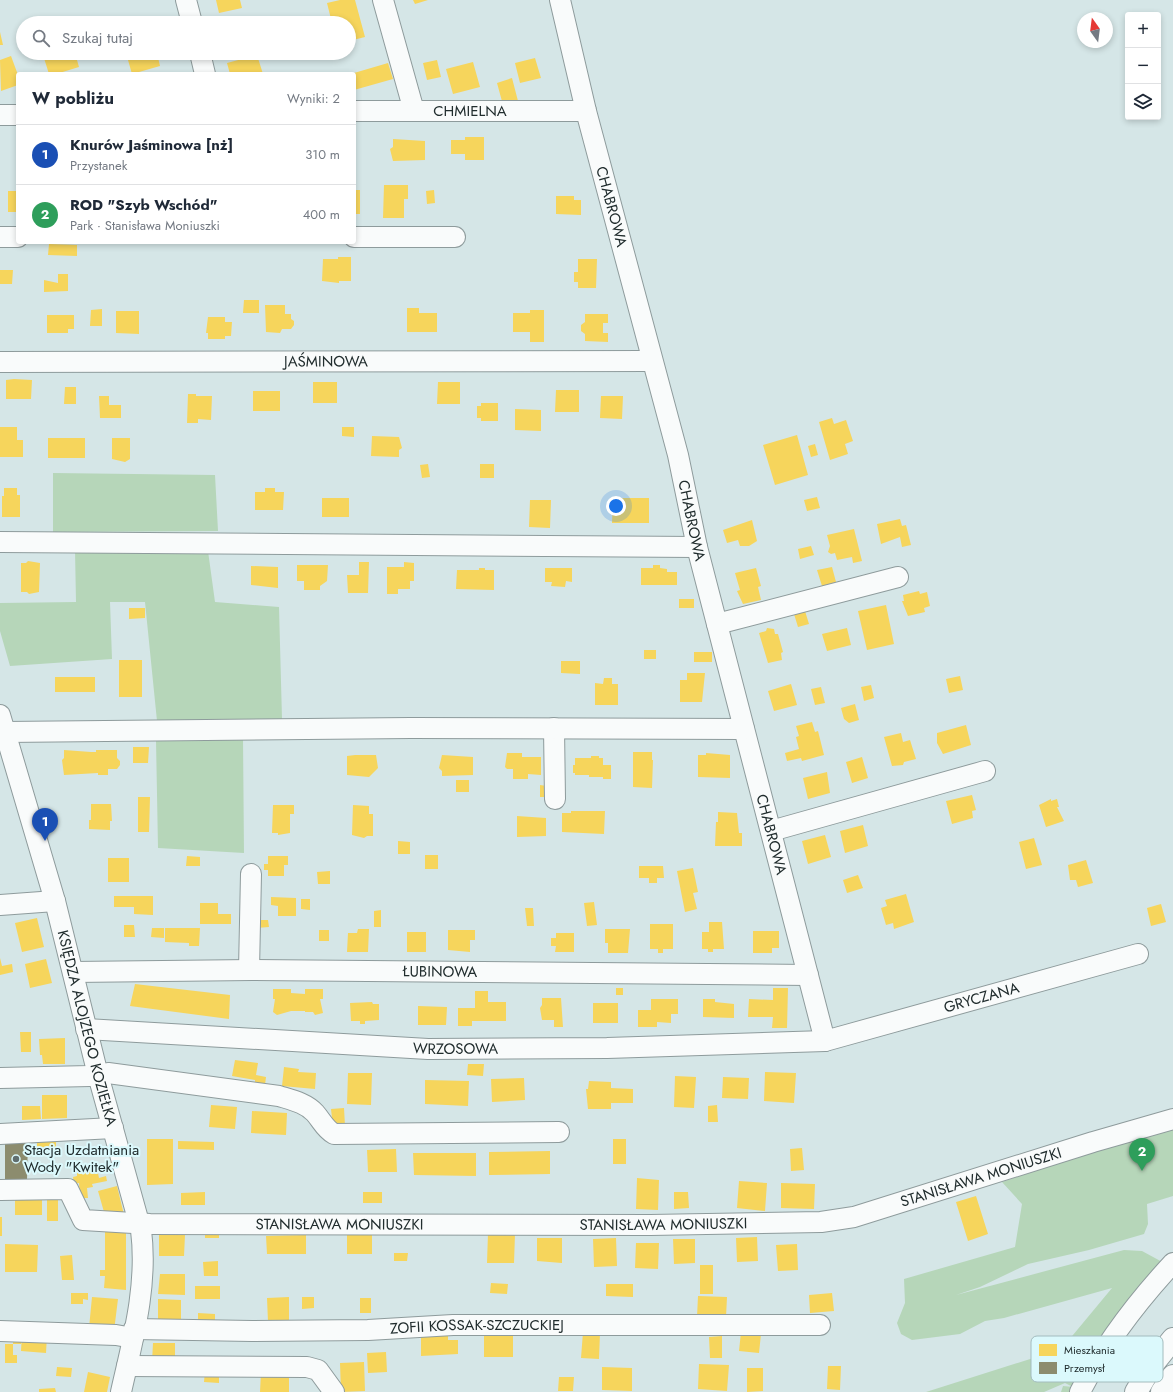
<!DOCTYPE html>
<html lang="pl">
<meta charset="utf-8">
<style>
:root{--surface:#fff;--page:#f6f6f7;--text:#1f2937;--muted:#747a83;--line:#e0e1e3;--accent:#606e6f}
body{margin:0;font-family:Jost,sans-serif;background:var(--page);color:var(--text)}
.controls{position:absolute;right:12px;top:12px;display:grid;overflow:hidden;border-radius:4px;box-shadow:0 2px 6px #0003}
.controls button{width:36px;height:36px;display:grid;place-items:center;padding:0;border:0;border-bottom:1px solid var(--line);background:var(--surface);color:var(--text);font:20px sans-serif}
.compass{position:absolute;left:1077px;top:12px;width:36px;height:36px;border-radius:50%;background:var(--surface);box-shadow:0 2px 6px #0003;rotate:346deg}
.you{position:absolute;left:616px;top:506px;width:14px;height:14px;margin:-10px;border:3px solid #fff;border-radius:50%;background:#1a73e8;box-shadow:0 0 0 6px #1a73e833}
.badge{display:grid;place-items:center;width:26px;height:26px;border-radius:50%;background:var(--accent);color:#fff;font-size:13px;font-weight:700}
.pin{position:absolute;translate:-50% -33px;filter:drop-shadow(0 1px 2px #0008)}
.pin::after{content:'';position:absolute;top:21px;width:14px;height:12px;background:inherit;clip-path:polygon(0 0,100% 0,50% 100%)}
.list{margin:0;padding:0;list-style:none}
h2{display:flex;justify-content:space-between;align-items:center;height:52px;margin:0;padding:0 16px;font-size:17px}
h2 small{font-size:13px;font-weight:400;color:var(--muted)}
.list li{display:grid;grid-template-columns:26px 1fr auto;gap:12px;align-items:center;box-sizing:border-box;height:60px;padding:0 16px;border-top:1px solid var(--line)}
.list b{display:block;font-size:15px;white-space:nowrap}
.list p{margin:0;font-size:13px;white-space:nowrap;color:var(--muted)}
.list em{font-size:13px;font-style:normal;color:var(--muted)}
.icon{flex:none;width:22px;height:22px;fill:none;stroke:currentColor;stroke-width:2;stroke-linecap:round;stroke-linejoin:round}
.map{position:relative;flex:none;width:1173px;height:1392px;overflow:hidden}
.search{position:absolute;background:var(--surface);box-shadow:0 2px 6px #0003;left:16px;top:16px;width:340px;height:44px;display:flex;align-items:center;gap:10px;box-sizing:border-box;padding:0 14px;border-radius:22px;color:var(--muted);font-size:15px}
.panel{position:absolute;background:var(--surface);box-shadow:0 2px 6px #0003;left:16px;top:72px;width:340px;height:172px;border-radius:4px}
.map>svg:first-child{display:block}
.green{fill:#b6d6b9}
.homes{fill:#f6d55c}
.industry{fill:#8c8c6e}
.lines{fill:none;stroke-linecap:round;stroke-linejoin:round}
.minor-casing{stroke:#8e9b9c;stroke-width:22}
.highway-casing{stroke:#8e9b9c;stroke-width:24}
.minor{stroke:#f9fbfb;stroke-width:20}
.highway{stroke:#f9fbfb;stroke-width:22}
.poi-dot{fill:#606e6f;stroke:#dbf9fc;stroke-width:1.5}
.labels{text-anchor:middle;stroke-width:4;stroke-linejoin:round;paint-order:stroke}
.street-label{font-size:15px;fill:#212d2e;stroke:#dbf9fc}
.poi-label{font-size:15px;fill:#212d2e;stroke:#dbf9fc;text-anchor:start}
.key{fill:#dbf9fc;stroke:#a3bcbe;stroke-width:1}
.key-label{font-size:11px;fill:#212d2e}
</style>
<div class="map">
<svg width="1173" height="1392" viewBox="0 0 1173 1392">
<rect width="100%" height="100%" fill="#d5e6e7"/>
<path class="green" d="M53 473 215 475 218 531 53 532Z
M75 550 208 551 215 602 279 607 282 719 157 721 145 602H110L112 659 10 666 0 631V603L76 602Z
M243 738 244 853 158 848 156 740Z
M1173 1124V1196L1147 1204 1148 1224 1144 1234 1089 1250 1028 1264 980 1287 956 1295 1124 1250 1142 1251 1166 1264 1073 1392H1061L1063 1386 1073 1387 1065 1383 1044 1392H926L1046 1354 1068 1341 1112 1288 1004 1318 985 1321 960 1334 912 1340 901 1334 897 1323 905 1303 904 1279 1015 1247 1022 1204 1002 1182Z"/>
<path class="homes" d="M216 0H240L242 8 219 13Z
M340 0H355L365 37 349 41V23H332L327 3Z
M413 0H428L415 4Z
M0 32 3 45H0Z
M49 53H75L79 67 56 74H49L43 55Z
M126 53H157L160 66 132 74Z
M257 55 263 74H230L227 63Z
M11 56 18 75V85L1 91 0 60Z
M535 58 541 78 520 83 515 63Z
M437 60 441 77 427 80 423 63Z
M473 62 480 87 453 94 446 69Z
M388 63 393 79 354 90V73Z
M512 78 518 101 503 105 497 83Z
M354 135H356V154H354Z
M465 137H484V160H465V154H451V140H465Z
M393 139 425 141V160L393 161 390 149 393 147Z
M384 185H408V199H404V218H383Z
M354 190H360V214H354Z
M434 190 435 203 427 204 426 191Z
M8 191H18V212H8Z
M556 196H574V200H581V215L556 214Z
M49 244 77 245V256L48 255Z
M338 257H351V281H339V283L322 281 323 259H338Z
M578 259H597L596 288H578V282H574V272H578Z
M0 270H13L12 284H0Z
M58 274H68V291L44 292V280L58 283Z
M244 300H259V313H243Z
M265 305H285V314H291V319L294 321V325L291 329H282L280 333 266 332Z
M407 308H419V313H437V332H407Z
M102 309V326H90L91 310Z
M530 310H544V342H530V332H513V313H530Z
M116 311H139V334L116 333Z
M585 314H608V323H603V333H608V342L585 341V334L581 331V325L585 322Z
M47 315H74V329H68V333H47Z
M208 317H225V322H232L231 336H225V339H208V333H206Z
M14 379 32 380 31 399H6V380Z
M313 382H337V403H313Z
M438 382H460V404H437Z
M65 387H76V404H64Z
M556 390H579V412H555Z
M253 391H280V411H253Z
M188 394H196V396H212L211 420 198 419V423H187Z
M99 396H109V405H121V418H100Z
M601 396H623L622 419 600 418Z
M481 403H498V421H481V418H477V406H481Z
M515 409 541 410V431L515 430Z
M832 418 834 424 846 420 853 441 845 444 848 454 830 460 819 422Z
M0 427H17V440H23V457H0Z
M342 427H354V437L342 436Z
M797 435 808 475 775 485 763 445Z
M372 436 399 437 402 448 399 450V457L371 456Z
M48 438H85V458H48Z
M112 438H130V459L125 462 112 459Z
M815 444 818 455 811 457 808 446Z
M428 464 430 477 422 478 420 465Z
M480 464H494V478H480Z
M4 488H17V495H20V517H2V496H4Z
M265 488H275V492H284L283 510H255V492H265Z
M817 497 820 508 807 511 804 500Z
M322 498H349V517H322Z
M613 498H649V523H612Z
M530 500H551L550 528 529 527Z
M900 519 902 526 906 525 911 545 902 547 900 537 881 544 877 524Z
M752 520 757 541 749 546H740L738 540 727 543 723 530Z
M854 529 862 561 853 563 852 557 837 560 835 553 831 554 828 552 830 546 827 535Z
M811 546 814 555 800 559 798 549Z
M28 561 40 563 39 592 29 594 27 592H21V563H26Z
M359 562H369L368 593H348L347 575H359Z
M404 562 414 563V581H410V589H398V594H387V567H404Z
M297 565H328L327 581 320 586V590H304V581H297Z
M653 565H660V568L667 569V572H677V585H641V568H653Z
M251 566 278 567V588L251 585Z
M832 567 836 582 822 586 817 570Z
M479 568H485V570H494V590L456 589 457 570H479Z
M545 568H572V582L566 581 565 587 551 586 552 582H545Z
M756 568 761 586 758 587 761 600 743 604 737 591 740 590 735 573Z
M919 591 920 594 927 592 930 606 924 608 925 612 908 616 902 601H904L903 595Z
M679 599H694V608H679Z
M886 605 894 644 867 650 858 611Z
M129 608H145V618L129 619Z
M805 611 809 624 798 627 794 614Z
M767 628 774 629 775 634H778L783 652 781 653 782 660 768 663 759 633 766 631Z
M847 628 851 645 827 651 822 634Z
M644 650H656V659H644Z
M694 652H712V662H694Z
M119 660H142V697H119Z
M561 661H580V674L561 673Z
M687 673H705L702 702H680V680H687Z
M960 676 963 690 949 693 946 679Z
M55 677H95V692H55Z
M604 678H612V684H618V705H595V683L603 684Z
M791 684 797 705 774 711 768 691Z
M871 685 874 698 864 701 861 687Z
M821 687 825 703 815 705 811 689Z
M855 704 859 720 849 723 844 719 841 708Z
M812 722 815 732 818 731 824 755 802 761 801 758 787 761 785 753 799 749 796 737 799 736 796 726Z
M966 725 971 745 943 754 937 743V733Z
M901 733 903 742 910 740 916 759 904 762 903 765 892 766 884 737Z
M133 747H149L148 763H133Z
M64 750 91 752H96V750H117V758L120 761V765L117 769H108V775H98V773L64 775 62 760 64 758Z
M633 752H652V760H653L652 788 633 787Z
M507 753H522V757H541V775L528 774V779H513V769H507L505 767Z
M706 753 730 755V778L698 777V755H706Z
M355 755H376L378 768 369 777 347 775V756Z
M442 755 473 757V775L442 776V771L439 768Z
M591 756H599V758H603V765H611V779H603V777H589V775H575V773H573V765H575V758H591Z
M862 757 868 778 852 783 846 762Z
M827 772 830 793 808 799 803 778Z
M456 780H469V792H456Z
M540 785 547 786V797H540Z
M972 795 976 810 972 811 973 818 952 824 946 801Z
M138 797H150L149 832H138Z
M1051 799V801L1057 799 1059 807H1057L1064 821 1046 827 1039 805Z
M91 804H111L112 821H110V830L89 829V820H91Z
M273 805H294V814H290V833L278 835V833H272Z
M353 805 369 806V814H373V836H367L364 838 352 835Z
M571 811H605L604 834 562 832V813H571Z
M718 812 737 813 739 833H742V846H715L716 822H718Z
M517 816 546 818V836L517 837Z
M863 825 868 846 845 853 840 831Z
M825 835 831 857 808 864 802 841Z
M1034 838 1042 865 1026 869 1019 842Z
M398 841 410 842V854H398Z
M425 855H438V869H425Z
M187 856 200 857V866H186Z
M268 856H288V865H284V876H268V870H264V864H268Z
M108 858H129V882H108Z
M1086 860 1093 883 1078 887 1076 880H1070L1068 865Z
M639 866H663L664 878H657V883H649V878H639Z
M693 868 698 892 693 893 697 909 685 912 677 871Z
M330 871V884H318L317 872Z
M858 875 863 888 847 893 843 880Z
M906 894 914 922 894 929 893 923 886 925 881 908 887 906 885 900Z
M114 896H153V915L134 914V907H114Z
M271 897 296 898V916H278V906L271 905Z
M301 899H310V910L301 909Z
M594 902 597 925 587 926 584 903Z
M200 903H218V914H231V924H200Z
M1161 904 1166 922 1151 926 1147 908Z
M525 908H533L534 926H527Z
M381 910V927H374V911Z
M37 918 44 947 22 952 15 923Z
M256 920H268L269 927 256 928Z
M709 922H722L724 949H713V952H708V949H702V932H709Z
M650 924H673V949H663V953H658V949H650Z
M124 925H134L135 937H124Z
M152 928H164V938L151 937Z
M165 928H200L199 946H189V943L165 942Z
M358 929H369L368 952H347L348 933H357Z
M605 929H630L628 953H608V943H605Z
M319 930H329V941H319Z
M448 930H475V940H470V952L448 950Z
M753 931H779V948H772V953H753Z
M407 932H426V952H407Z
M556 933H574V952H555L556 946H551V938H556Z
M0 958 2 966 12 964 13 972 0 975Z
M46 959 52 983 30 988 25 964Z
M135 984 230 995 229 1019 130 1006Z
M616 988H623V995H616Z
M773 988H788L787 1028H772L773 1017H748L749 999 773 1000Z
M273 989H291V993L305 994V989H323V999H320L323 1013 315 1015 313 1012H305V1011H291L277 1015 273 1012 275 999H273Z
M475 991H488V1002H506V1021H472V1026H458V1008H475Z
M542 998H561L563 1027H554V1020H542L540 1008 542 1005Z
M651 999H678V1014H671V1023L657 1022V1027H638V1010H651Z
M703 999H715V1002L734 1004V1018L703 1017Z
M372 1002 373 1004H379V1020L365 1021V1024H360V1021H351L350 1003Z
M593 1003H618V1023H593Z
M418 1006 447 1007 446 1025H418Z
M20 1032H31V1052H21Z
M65 1038V1064H43L42 1055H40L39 1039Z
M235 1060 258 1063 256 1075 266 1077 265 1085 255 1083V1080L232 1076Z
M468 1064H484L483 1076 467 1075Z
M284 1067 299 1069 298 1072 316 1073 315 1089 282 1086Z
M765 1072 796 1073 794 1103 764 1101Z
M348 1073H372L371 1105 347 1104Z
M675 1076 696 1077 694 1108 674 1107Z
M723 1077 749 1078 748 1099 722 1098Z
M524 1078 525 1100 492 1102 491 1079Z
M425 1080 469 1081 468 1106 425 1104Z
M589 1081 611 1082V1088L633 1089V1103H611V1109H588L586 1089H588Z
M42 1095H67V1118L42 1119Z
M211 1105 237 1107 235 1129 209 1127Z
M717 1105 718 1122H708V1106Z
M22 1106H40L41 1119 22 1120Z
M344 1108 345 1126 333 1127 331 1109Z
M252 1111 287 1113 286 1135 251 1133Z
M37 1136H56V1149H37Z
M147 1139H173V1184L147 1185Z
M613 1139H626V1164H613Z
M178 1141 214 1142V1150L178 1149Z
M802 1148 804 1170 791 1171 790 1149Z
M396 1149 397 1172H368L367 1150Z
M550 1151V1174L489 1175V1152Z
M413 1153H476V1176L414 1175Z
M97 1168 99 1178 106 1176 107 1181 92 1184 93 1187 87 1188 88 1198H80L79 1183 74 1184 73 1177 77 1176V1173L84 1171Z
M637 1178 659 1180 658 1210 636 1209Z
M739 1181 767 1183 765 1211 737 1208Z
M781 1183 815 1184 814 1209 781 1208Z
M117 1186 125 1219H106L98 1191Z
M205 1192V1205H181V1193Z
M363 1192H382V1203H363Z
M674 1192H688L689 1208 674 1209Z
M47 1194H58V1221H47Z
M15 1195H42V1215H15Z
M976 1196 988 1234 968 1241 956 1202Z
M0 1217H2V1236H0Z
M105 1226 126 1227V1290L104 1288 105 1276H100V1270H105Z
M205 1228H219V1238H205Z
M347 1232H372V1254H347Z
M488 1233 515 1234 514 1263H487Z
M159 1235H185L184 1256H159Z
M306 1235V1254H267L266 1236Z
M757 1237 758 1261 737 1262 736 1238Z
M537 1238H562V1263L537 1261Z
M616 1238 617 1266 594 1267 593 1239Z
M673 1239H695V1263L674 1264Z
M636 1243H659L658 1269 635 1268Z
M5 1244 38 1245 37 1272H5Z
M797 1244 798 1270 778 1271 776 1245Z
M394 1253H408L407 1261H394Z
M72 1255 74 1280H62L60 1256Z
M218 1261V1276H204L203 1262Z
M700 1265H713V1294H700Z
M160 1274H185V1295L158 1294Z
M491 1283 508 1284 507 1294 490 1293Z
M606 1284H633V1297L606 1296Z
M195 1286H220V1299H195Z
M71 1293H88V1300L83 1299V1304H71Z
M832 1293 834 1311 810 1313 809 1295Z
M698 1296 727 1297 726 1317H697Z
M92 1297 118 1299 114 1331 89 1328Z
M289 1297V1321L268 1322 267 1298Z
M302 1297H314V1308L302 1309Z
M360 1298H371V1313H360Z
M158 1299 181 1300V1321L158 1320Z
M198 1313 215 1314V1325L198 1324Z
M484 1332H513V1357H484Z
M583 1332 600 1333 599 1359 581 1358Z
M741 1332 761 1334 759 1353 739 1351Z
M22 1333 47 1335 46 1353 21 1351Z
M421 1334H448V1340H458V1354L421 1356Z
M13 1336H21V1344H13Z
M722 1336V1358H710L709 1337Z
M153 1343H175V1362H152Z
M5 1344H13V1355H17V1363H5Z
M386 1352 387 1372 368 1373 367 1353Z
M364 1362 365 1391 341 1392 340 1363Z
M699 1364 729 1365 727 1391 698 1389Z
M828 1366H841L840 1390 827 1389Z
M57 1367 72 1368 71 1377 56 1376Z
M602 1367 632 1368V1391L602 1390Z
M747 1368H763V1391L747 1392Z
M205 1371H219V1383L204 1382Z
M88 1372 110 1377 107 1392H84Z
M261 1372H289V1392H260Z
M559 1377H574L573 1391H558Z
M55 1388 56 1392H39V1389Z"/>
<path class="industry" d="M5 1138H28L27 1180H5Z"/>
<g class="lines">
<g class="minor-casing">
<g id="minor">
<path d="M186 0 192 23"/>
<path d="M383 0 414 111"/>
<path id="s1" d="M560 0 586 111 678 455 697 547 825 1041"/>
<path d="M200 53 205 74"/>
<path id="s2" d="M354 111H586"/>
<path d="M0 115H18"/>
<path d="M0 237H18"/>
<path d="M354 237H455"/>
<path id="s3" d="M0 362 651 361"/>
<path d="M0 542 697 547"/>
<path d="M717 624 898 577"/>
<path id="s4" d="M0 715 55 901 98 1075 141 1230C148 1285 133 1339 121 1392"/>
<path d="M554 728 555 799"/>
<path d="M5 732 411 728 744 729"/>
<path d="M771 831 985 771"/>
<path d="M0 905 55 901"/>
<path d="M249 970 251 874"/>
<path id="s5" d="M73 972 252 970 808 975"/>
<path id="s6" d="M86 1029 428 1049 607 1048 825 1041 1138 954"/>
<path d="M0 1078 90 1076 108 1073 279 1096C292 1100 306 1103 315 1113 322 1121 325 1129 334 1134L559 1132"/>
<path d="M0 1134 113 1128"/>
<path id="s7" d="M0 1190 68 1189 83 1220 150 1224 650 1225 821 1222 854 1217 1093 1142 1173 1119"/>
<path id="s8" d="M134 1329 252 1331 368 1330 453 1325H820"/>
<path d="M0 1331 116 1335 133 1338"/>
<path d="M127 1366 307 1367 318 1370 334 1392"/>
<path d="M1080 1392C1105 1343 1136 1303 1173 1263"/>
</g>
</g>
<g class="highway-casing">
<path id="highway" d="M1136 1392 1152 1365 1173 1339
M1162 1392 1173 1376"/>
</g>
<use href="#minor" class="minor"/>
<use href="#highway" class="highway"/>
</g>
<circle class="poi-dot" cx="16" cy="1159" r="4"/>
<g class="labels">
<g class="street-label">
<text dy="5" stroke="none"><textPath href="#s2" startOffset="116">CHMIELNA</textPath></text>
<text dy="5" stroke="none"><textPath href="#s1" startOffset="213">CHABROWA</textPath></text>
<text dy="5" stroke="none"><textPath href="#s3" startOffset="326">JAŚMINOWA</textPath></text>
<text dy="5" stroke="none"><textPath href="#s1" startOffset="537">CHABROWA</textPath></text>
<text dy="5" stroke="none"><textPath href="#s1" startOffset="861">CHABROWA</textPath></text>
<text dy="5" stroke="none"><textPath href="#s5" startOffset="367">ŁUBINOWA</textPath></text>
<text dy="5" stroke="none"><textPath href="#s6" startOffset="902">GRYCZANA</textPath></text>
<text dy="5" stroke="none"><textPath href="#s4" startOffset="325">KSIĘDZA ALOJZEGO KOZIEŁKA</textPath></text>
<text dy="5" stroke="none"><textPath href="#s6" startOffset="370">WRZOSOWA</textPath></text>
<text dy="5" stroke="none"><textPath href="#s7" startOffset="1007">STANISŁAWA MONIUSZKI</textPath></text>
<text dy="5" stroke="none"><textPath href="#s7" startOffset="359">STANISŁAWA MONIUSZKI</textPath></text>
<text dy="5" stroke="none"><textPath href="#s7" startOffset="683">STANISŁAWA MONIUSZKI</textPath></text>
<text dy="5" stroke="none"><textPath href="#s8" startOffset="343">ZOFII KOSSAK-SZCZUCKIEJ</textPath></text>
</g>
<g class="poi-label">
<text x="24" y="1155">Stacja Uzdatniania<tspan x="24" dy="17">Wody "Kwitek"</tspan></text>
</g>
</g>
<rect x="1031" y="1336" width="132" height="46" rx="6" class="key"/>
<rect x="1039" y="1344" width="18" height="12" fill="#f6d55c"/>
<rect x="1039" y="1362" width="18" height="12" fill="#8c8c6e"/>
<g class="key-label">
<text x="1064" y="1354">Mieszkania</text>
<text x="1064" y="1372">Przemysł</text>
</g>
</svg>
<div class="controls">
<button>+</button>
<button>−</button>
<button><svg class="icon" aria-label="layers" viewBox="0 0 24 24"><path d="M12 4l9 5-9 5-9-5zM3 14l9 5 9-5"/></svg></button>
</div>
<svg class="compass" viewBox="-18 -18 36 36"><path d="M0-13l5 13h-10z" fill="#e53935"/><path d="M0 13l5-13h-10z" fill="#747a83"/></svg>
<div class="you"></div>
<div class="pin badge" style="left:45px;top:841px;background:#1a4fb4">1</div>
<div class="pin badge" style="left:1142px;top:1171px;background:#2e9e5b">2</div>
<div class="search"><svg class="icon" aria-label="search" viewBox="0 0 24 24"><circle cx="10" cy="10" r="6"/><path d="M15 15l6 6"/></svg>Szukaj tutaj</div>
<section class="panel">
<h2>W pobliżu<small>Wyniki: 2</small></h2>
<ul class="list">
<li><span class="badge" style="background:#1a4fb4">1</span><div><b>Knurów Jaśminowa [nż]</b><p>Przystanek</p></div><em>310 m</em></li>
<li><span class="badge" style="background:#2e9e5b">2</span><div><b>ROD &quot;Szyb Wschód&quot;</b><p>Park · Stanisława Moniuszki</p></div><em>400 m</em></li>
</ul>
</section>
</div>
